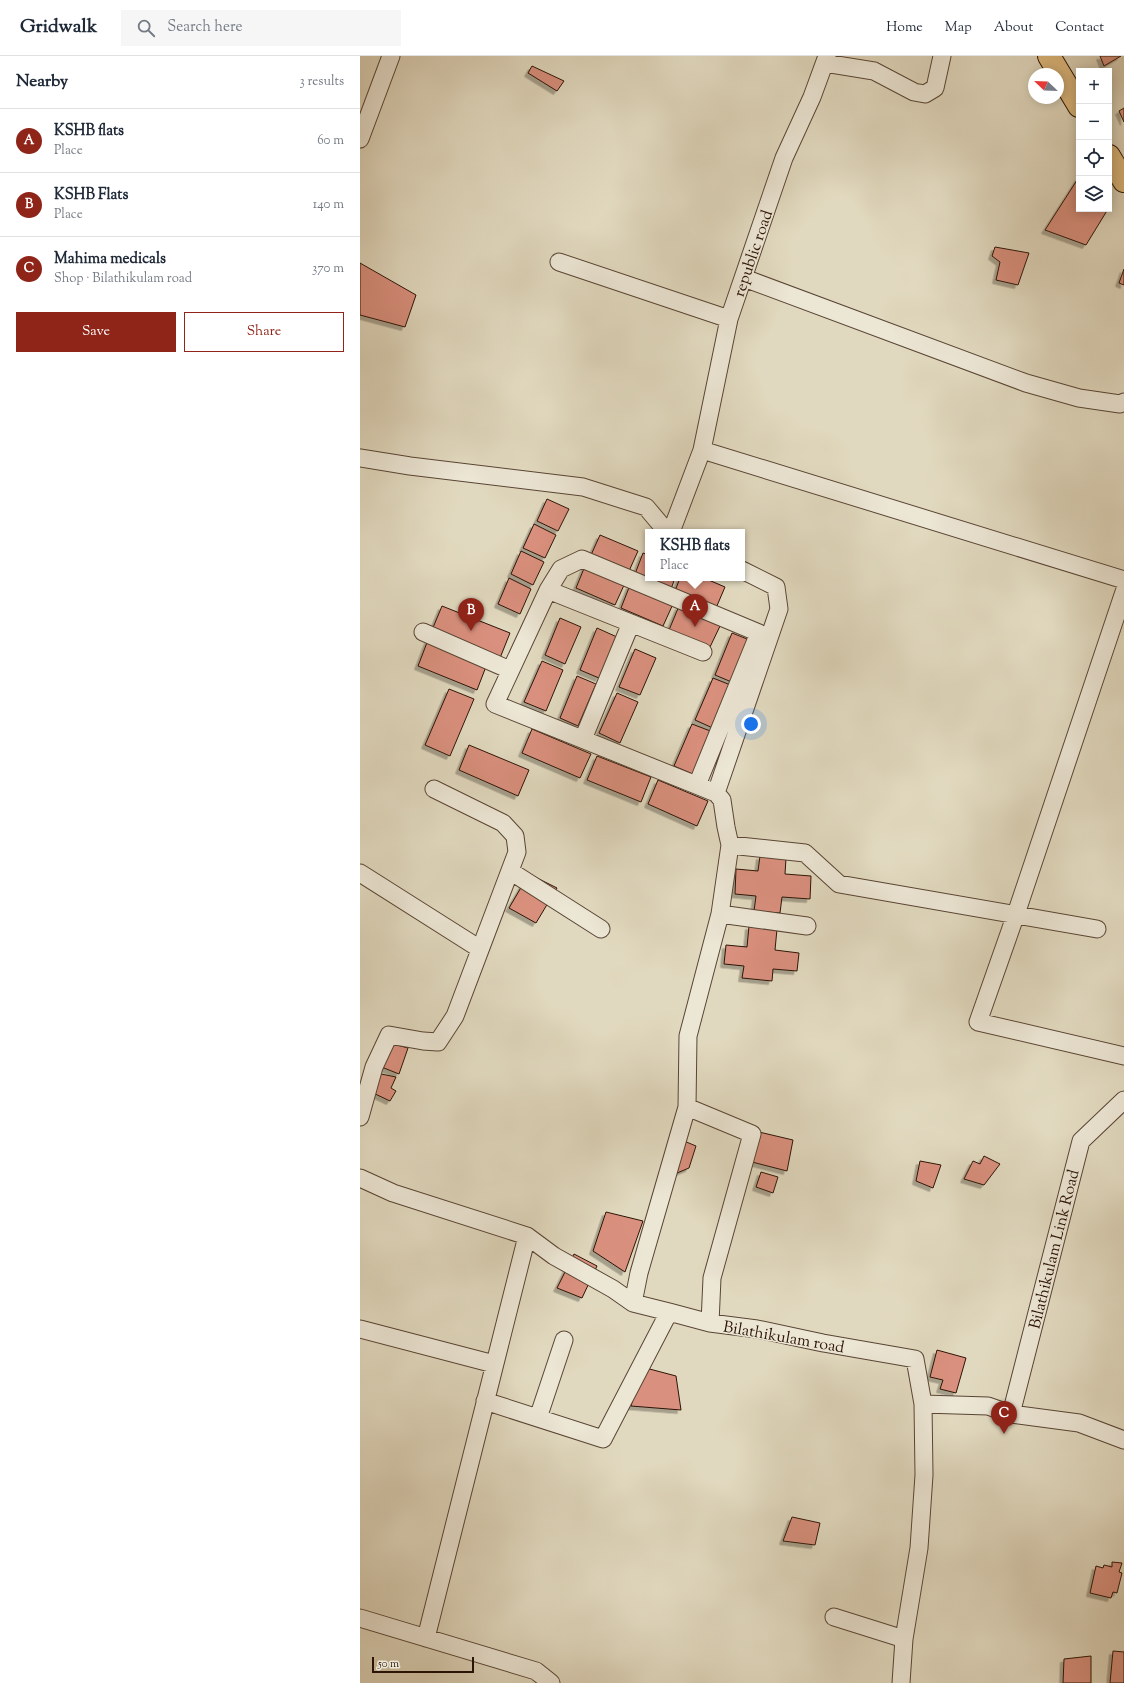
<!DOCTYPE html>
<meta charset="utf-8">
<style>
:root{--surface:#fff;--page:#f6f6f7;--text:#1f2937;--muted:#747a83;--line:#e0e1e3;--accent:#8f2418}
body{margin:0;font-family:"Sorts Mill Goudy",serif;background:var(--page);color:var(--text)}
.controls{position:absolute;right:12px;top:12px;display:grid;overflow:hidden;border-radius:0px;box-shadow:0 2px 10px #0003}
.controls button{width:36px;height:36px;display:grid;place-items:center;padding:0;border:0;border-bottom:1px solid var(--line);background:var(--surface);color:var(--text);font:20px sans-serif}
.compass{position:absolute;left:668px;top:12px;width:36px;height:36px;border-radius:50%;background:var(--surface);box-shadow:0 2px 10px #0003;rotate:293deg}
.scale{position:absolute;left:12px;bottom:10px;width:102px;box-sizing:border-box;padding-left:4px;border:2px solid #2c1406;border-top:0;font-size:11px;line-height:14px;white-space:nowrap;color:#2c1406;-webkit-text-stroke:3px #ece6d5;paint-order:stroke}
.you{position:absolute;left:391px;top:668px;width:14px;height:14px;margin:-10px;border:3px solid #fff;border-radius:50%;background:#1a73e8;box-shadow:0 0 0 6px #1a73e833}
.badge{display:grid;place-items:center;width:26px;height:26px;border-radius:50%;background:var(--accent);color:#fff;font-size:13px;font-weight:700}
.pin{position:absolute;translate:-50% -33px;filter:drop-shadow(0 1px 2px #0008)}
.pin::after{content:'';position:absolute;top:21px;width:14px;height:12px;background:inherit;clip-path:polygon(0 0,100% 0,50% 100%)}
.popup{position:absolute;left:285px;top:473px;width:100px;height:52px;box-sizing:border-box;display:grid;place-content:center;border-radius:0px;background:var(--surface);filter:drop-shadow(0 1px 3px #0005);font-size:13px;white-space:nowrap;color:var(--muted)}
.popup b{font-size:15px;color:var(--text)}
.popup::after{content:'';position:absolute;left:50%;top:100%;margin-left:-8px;border:8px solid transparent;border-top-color:var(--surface)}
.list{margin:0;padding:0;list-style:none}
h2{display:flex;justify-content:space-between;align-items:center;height:52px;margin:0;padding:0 16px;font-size:17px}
h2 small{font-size:13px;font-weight:400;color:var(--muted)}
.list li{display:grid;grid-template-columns:26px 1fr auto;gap:12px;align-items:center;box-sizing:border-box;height:64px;padding:0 16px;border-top:1px solid var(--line)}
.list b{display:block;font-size:15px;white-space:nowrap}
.list p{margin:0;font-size:13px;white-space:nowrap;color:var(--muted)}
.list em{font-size:13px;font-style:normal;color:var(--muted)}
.actions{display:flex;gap:8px;padding:12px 16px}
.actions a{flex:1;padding:9px 0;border:1px solid var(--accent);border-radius:0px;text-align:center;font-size:14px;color:var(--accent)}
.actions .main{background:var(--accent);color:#fff}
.icon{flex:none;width:22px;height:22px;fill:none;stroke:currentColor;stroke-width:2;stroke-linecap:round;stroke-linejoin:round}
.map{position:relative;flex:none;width:764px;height:1627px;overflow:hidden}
header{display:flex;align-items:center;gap:24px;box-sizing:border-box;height:56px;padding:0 20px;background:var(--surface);border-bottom:1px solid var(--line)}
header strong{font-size:19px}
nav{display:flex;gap:22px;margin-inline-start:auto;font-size:14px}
.search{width:280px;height:36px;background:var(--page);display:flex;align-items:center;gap:10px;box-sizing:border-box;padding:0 14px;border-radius:0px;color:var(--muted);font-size:15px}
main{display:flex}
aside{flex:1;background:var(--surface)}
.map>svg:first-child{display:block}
.building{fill:#da907e;stroke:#2c1406;filter:url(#shadow)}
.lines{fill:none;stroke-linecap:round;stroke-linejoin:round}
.minor-casing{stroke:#594534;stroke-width:19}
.major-casing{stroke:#2c1406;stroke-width:24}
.minor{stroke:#ece6d5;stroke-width:17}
.major{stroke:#e0bc80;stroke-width:22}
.labels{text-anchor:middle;stroke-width:3;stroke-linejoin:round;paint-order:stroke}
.street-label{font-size:16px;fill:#2c1406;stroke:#ece6d5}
</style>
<header>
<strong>Gridwalk</strong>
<div class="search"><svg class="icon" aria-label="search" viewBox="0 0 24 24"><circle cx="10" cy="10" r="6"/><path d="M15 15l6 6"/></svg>Search here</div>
<nav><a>Home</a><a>Map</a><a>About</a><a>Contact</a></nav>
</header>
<main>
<aside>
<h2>Nearby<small>3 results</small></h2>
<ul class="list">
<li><span class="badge">A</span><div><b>KSHB flats</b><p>Place</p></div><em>60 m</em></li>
<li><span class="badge">B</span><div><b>KSHB Flats</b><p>Place</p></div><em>140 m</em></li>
<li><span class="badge">C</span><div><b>Mahima medicals</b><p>Shop · Bilathikulam road</p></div><em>370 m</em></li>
</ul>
<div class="actions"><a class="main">Save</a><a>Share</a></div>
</aside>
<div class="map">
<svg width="764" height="1627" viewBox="0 0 764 1627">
<defs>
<filter id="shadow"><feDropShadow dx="-3.5" dy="3.5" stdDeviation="0" flood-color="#0004"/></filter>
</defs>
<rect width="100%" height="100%" fill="#e1d9bf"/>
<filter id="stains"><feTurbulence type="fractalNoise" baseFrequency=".005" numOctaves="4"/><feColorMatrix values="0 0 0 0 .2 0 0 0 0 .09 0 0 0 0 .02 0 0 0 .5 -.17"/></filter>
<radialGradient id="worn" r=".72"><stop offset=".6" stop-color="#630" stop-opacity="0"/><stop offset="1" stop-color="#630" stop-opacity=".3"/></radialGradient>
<path class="building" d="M740 0H761L744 10Z
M172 10 204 25 197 35 168 17Z
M764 52V66L759 55Z
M719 121V153H748L726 189 685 174Z
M635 191 669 197 658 229 636 224 640 206 632 200Z
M0 207 56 239 45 271 0 259Z
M764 213V229L759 227Z
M187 443 209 453 198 475 177 465Z
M174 468 196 479 185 502 163 492Z
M240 479 278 495 269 515 231 499Z
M161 495 184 506 173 529 151 518Z
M283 497 288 499V522H315L311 533 275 518Z
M225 510 265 527 255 549 216 532Z
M149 522 171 533 160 558 138 548Z
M320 522H344L365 531 356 552 315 535Z
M270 529 313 548 303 570 261 552Z
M82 550 150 577 140 602 72 574Z
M319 550 361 568 350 591 309 574Z
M200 562 221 571 205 608 185 599Z
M237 572 257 581 239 622 220 614Z
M372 577 392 585 374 627 355 619Z
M68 584 127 608 117 634 58 610Z
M275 593 296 602 280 639 259 631Z
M182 605 203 614 186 655 164 646Z
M217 620 236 628 218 670 200 662Z
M353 622 373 630 355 673 335 664Z
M89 633 114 643 90 700 65 689Z
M257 637 278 646 260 687 239 677Z
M332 668 353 676 335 719 314 710Z
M172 673 231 698 220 722 162 697Z
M109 689 169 714 158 740 99 714Z
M237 700 291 721 281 746 227 724Z
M298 724 348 745 337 770 288 748Z
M400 800 426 802 425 818 451 820 450 843 422 841 420 857 394 855 396 840 375 838 376 813 398 815Z
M169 818 197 832 176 867 149 852Z
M389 870 417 873 415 894 439 897 437 915 413 913 412 925 382 922 384 910 364 908 366 889 387 891Z
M26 986 48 992 39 1018 19 1010Z
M16 1017 36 1021 31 1032 36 1035 30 1045 11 1036Z
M399 1076 433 1084 427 1115 392 1106Z
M324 1085 336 1090 329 1112 317 1117Z
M624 1100 640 1108 624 1129 604 1123 613 1105 620 1108Z
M560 1105 581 1109 573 1132 556 1125Z
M401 1116 418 1121 413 1137 396 1131Z
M246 1156 283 1165 265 1216 233 1195Z
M214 1198 237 1210 222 1242 197 1232Z
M577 1294 606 1302 596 1337 580 1333 583 1324 570 1321Z
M282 1311 316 1320 321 1354 271 1350Z
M432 1461 460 1467 455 1489 423 1485Z
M752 1506 762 1507 759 1516 762 1517 757 1537 753 1536 751 1542 730 1537 736 1510 743 1512 744 1509 752 1511Z
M753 1595 764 1596V1627H750Z
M731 1600V1627H703L704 1603Z"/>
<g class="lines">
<g class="minor-casing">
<path id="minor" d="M465 7 514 15 554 36 565 38 575 32 582 0
M0 83 31 0
M199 206 369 263
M384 222 666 327 719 342 760 348 764 346
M342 394 369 263 424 102 452 41 467 0
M0 402 50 410 223 431 286 451 307 476
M311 476 342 394 764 524
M188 534 201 513 222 503 399 577 337 729
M764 536 656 858 618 966 764 1000
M63 576 150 614
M343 596 188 534 135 648 356 737
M223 683 271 567
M370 789 445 797 479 828 737 873
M150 815 241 873
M0 817 120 893
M360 858 370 789 366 771 362 744 356 737 419 553 416 531 382 514
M0 1061 14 1011 29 979 63 985 78 986 95 960 157 796 155 780 143 767 74 733
M0 1122 33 1137 167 1180 194 1200 253 1233 273 1247 309 1256
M273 1247 279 1217 327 1051
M350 1267 352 1222 392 1078 327 1051 328 980 360 858 447 870
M0 1273 134 1308
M125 1345 243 1383 309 1256 350 1267 397 1273 463 1287 555 1303 563 1348 628 1350 651 1358 719 1367 764 1384
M651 1358 721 1085 764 1044
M178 1362 204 1284
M474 1561 544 1583
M0 1562 176 1615 191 1627
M66 1582 167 1180
M541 1627 544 1583 559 1492 564 1419 563 1348"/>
</g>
<g class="major-casing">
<path id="major" d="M689 0 719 50
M749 100 764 125"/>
</g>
<use href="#minor" class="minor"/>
<use href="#major" class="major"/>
</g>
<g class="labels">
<g class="street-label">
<text transform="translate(392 197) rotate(-71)" y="6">republic road</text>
<text transform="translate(693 1193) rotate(-76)" y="6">Bilathikulam Link Road</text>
<text transform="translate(424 1280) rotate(10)" y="6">Bilathikulam road</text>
</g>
</g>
<rect width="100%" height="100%" filter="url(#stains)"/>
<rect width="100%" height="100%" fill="url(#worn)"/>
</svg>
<div class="controls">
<button>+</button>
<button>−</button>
<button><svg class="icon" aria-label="locate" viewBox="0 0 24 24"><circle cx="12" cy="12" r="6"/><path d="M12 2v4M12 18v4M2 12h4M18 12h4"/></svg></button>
<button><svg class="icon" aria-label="layers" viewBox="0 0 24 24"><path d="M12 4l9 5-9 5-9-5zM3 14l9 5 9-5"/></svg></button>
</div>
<svg class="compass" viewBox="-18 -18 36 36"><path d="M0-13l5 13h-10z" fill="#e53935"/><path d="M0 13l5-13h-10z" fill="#747a83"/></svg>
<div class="scale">50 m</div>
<div class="you"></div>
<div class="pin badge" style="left:335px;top:571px">A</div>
<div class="popup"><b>KSHB flats</b>Place</div>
<div class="pin badge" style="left:111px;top:575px">B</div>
<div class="pin badge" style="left:644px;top:1378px">C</div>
</div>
</main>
